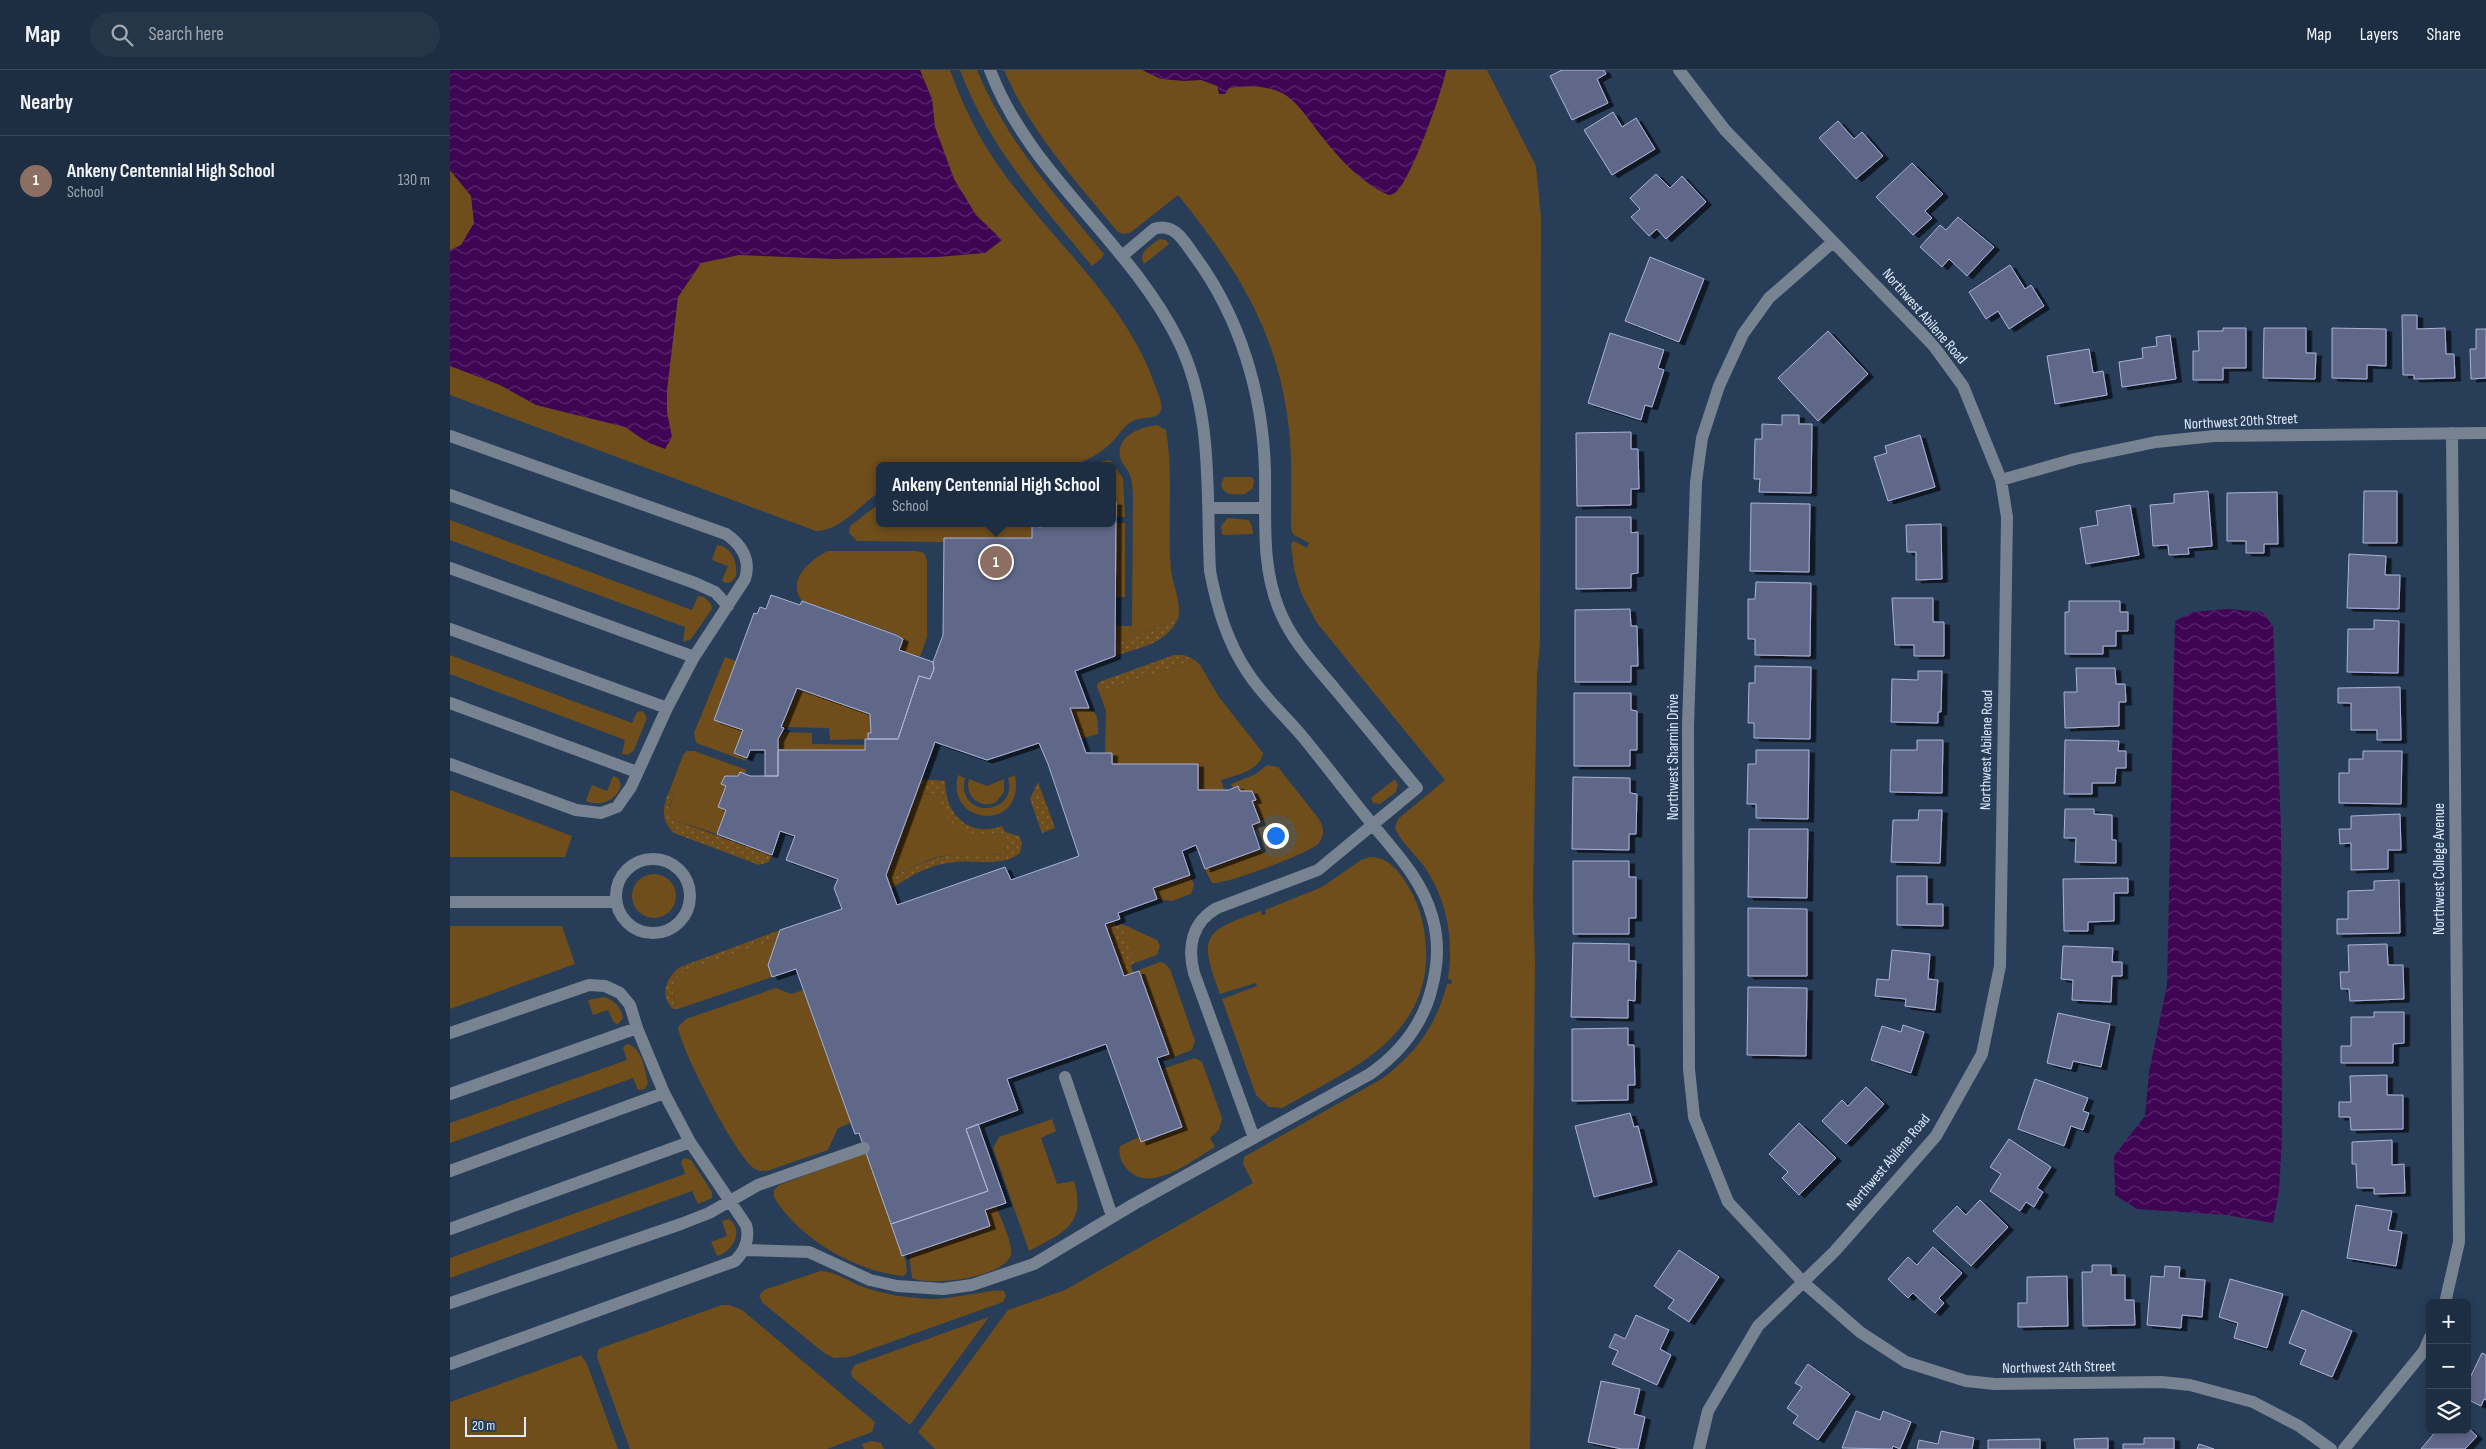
<!DOCTYPE html>
<meta charset="utf-8">
<style>
:root{--surface:#1d2e42;--page:#253649;--text:#f1f3f6;--muted:#a0a8b2;--line:#3b4a5b;--accent:#bca0f2}
body{margin:0;font-family:"Sofia Sans Condensed",sans-serif;background:var(--page);color:var(--text)}
.controls{position:absolute;right:15px;bottom:15px;display:grid;overflow:hidden;border-radius:8px;box-shadow:0 2px 8px #0003}
.controls button{width:45px;height:45px;display:grid;place-items:center;padding:0;border:0;border-bottom:1px solid var(--line);background:var(--surface);color:var(--text);font:25px sans-serif}
.scale{position:absolute;left:15px;bottom:12px;width:61px;box-sizing:border-box;padding-left:5px;border:2px solid #deebfc;border-top:0;font-size:14px;line-height:18px;white-space:nowrap;color:#deebfc;-webkit-text-stroke:4px #273d58;paint-order:stroke}
.you{position:absolute;left:825px;top:765px;width:18px;height:18px;margin:-12px;border:4px solid #fff;border-radius:50%;background:#1a73e8;box-shadow:0 0 0 8px #1a73e833}
.badge{display:grid;place-items:center;width:32px;height:32px;border-radius:50%;background:var(--accent);color:#fff;font-size:16px;font-weight:700}
.pin{position:absolute;translate:-50% -50%;border:2px solid #fff;box-shadow:0 1px 5px #0006}
.popup{position:absolute;left:426px;top:392px;width:240px;height:65px;box-sizing:border-box;display:grid;place-content:center;border-radius:8px;background:var(--surface);filter:drop-shadow(0 1px 4px #0005);font-size:16px;white-space:nowrap;color:var(--muted)}
.popup b{font-size:19px;color:var(--text)}
.popup::after{content:'';position:absolute;left:50%;top:100%;margin-left:-10px;border:10px solid transparent;border-top-color:var(--surface)}
.list{margin:0;padding:0;list-style:none}
h2{display:flex;justify-content:space-between;align-items:center;height:65px;margin:0;padding:0 20px;font-size:21px}
h2 small{font-size:16px;font-weight:400;color:var(--muted)}
.list li{display:grid;grid-template-columns:32px 1fr auto;gap:15px;align-items:center;box-sizing:border-box;height:90px;padding:0 20px;border-top:1px solid var(--line)}
.list b{display:block;font-size:19px;white-space:nowrap}
.list p{margin:0;font-size:16px;white-space:nowrap;color:var(--muted)}
.list em{font-size:16px;font-style:normal;color:var(--muted)}
.icon{flex:none;width:28px;height:28px;fill:none;stroke:currentColor;stroke-width:2;stroke-linecap:round;stroke-linejoin:round}
.map{position:relative;flex:none;width:2036px;height:1379px;overflow:hidden}
header{display:flex;align-items:center;gap:30px;box-sizing:border-box;height:70px;padding:0 25px;background:var(--surface);border-bottom:1px solid var(--line)}
header strong{font-size:24px}
nav{display:flex;gap:28px;margin-inline-start:auto;font-size:18px}
.search{width:350px;height:45px;background:var(--page);display:flex;align-items:center;gap:12px;box-sizing:border-box;padding:0 18px;border-radius:28px;color:var(--muted);font-size:19px}
main{display:flex}
aside{flex:1;background:var(--surface)}
.map>svg:first-child{display:block}
.grass{fill:#6f4e1c}
.park{fill:url(#park-dots)}
.water{fill:url(#water-waves)}
.building{fill:#61688a;stroke:#a9b2d7;fill-rule:evenodd;filter:url(#shadow)}
.lines{fill:none;stroke-linecap:round;stroke-linejoin:round}
.minor{stroke:#788391;stroke-width:12}
.labels{text-anchor:middle;stroke-width:5;stroke-linejoin:round;paint-order:stroke}
.street-label{font-size:15px;fill:#deebfc;stroke:#273d58}
</style>
<header>
<strong>Map</strong>
<div class="search"><svg class="icon" aria-label="search" viewBox="0 0 24 24"><circle cx="10" cy="10" r="6"/><path d="M15 15l6 6"/></svg>Search here</div>
<nav><a>Map</a><a>Layers</a><a>Share</a></nav>
</header>
<main>
<aside>
<h2>Nearby<small></small></h2>
<ul class="list">
<li><span class="badge" style="background:#8d6e63">1</span><div><b>Ankeny Centennial High School</b><p>School</p></div><em>130 m</em></li>
</ul>
</aside>
<div class="map">
<svg width="2036" height="1379" viewBox="0 0 2036 1379">
<defs>
<pattern id="park-dots" width="8" height="8" patternUnits="userSpaceOnUse" patternTransform="scale(1.25)"><rect width="8" height="8" fill="#6f4e1c"/><path d="M2 2h.1M6 6h.1" fill="none" stroke="#83683e" stroke-width="1.8" stroke-linecap="round"/></pattern>
<pattern id="water-waves" width="16" height="10" patternUnits="userSpaceOnUse" patternTransform="scale(1.25)"><rect width="16" height="10" fill="#3f0454"/><path d="M0 5q4-4 8 0t8 0" fill="none" stroke="#5a296e"/></pattern>
<filter id="shadow"><feDropShadow dx="5.5" dy="3" stdDeviation="0" flood-color="#0009"/></filter>
</defs>
<rect width="100%" height="100%" fill="#273d58"/>
<path class="grass" d="M0 0H500C512 33 527 65 547 94 599 169 676 229 706 318 708 324 713 333 711 340 708 349 696 347 688 349 673 354 671 364 661 373 650 384 636 391 622 395L430 396V422C410 434 391 461 366 461L0 325Z
M510 0H527C556 70 606 126 654 184L652 188 642 196C590 133 539 77 510 0Z
M554 0H1037L1086 96 1091 148 1090 572 1087 606 1083 829 1085 891 1080 1379H485L468 1362 558 1240 615 1220 803 1113 793 1094 794 1087 933 1008C966 983 987 954 997 914H1001L1002 910 998 909C1004 869 997 828 973 795 964 783 950 771 945 758L948 749 995 710 867 553 851 523 844 499 841 474 844 471 857 478 859 473 844 465 841 460C841 429 842 399 840 369 831 267 790 202 728 125L680 163 672 164 667 161C625 110 580 61 554 0Z
M709 169 716 170 719 174 694 194C687 182 701 176 709 169Z
M707 355 716 360C724 406 717 453 721 500 723 516 732 533 728 549L665 574V556H682L683 422C682 416 682 409 679 403 677 398 673 395 671 390 663 367 690 357 707 355Z
M660 390 673 408 675 447H666V433L662 432V396H645L653 391Z
M774 407H801L804 410 803 418 795 424C785 424 775 427 771 415Z
M430 433V453H582V468H495L494 472 407 471 399 463 400 456Z
M778 448 799 450 802 456 803 464 772 465 771 456Z
M0 450 242 540 248 526 254 527 261 534 262 539 241 569 233 572 235 557 0 470Z
M666 453H675V527H666Z
M267 475C282 476 288 494 286 506L281 512 275 513 272 510 278 496 262 490Z
M378 481H466L474 483 477 490V567L470 587 449 580 453 569 446 564 352 531C336 510 360 490 378 481Z
M0 585 182 653 187 642 193 641 197 648 184 680 178 685 172 684 175 670 0 604Z
M275 587 286 591 264 649 293 660 284 683 297 688 296 691 246 673 244 663Z
M745 590 750 595 769 627 813 683C811 700 785 706 771 710L774 720H748L747 694H662L655 683 656 641 649 622Z
M347 618 420 644 421 663H418V669L380 670 379 658 331 657Z
M620 638C644 639 649 638 648 664L631 669Z
M332 662 362 663V674L415 675V680H328V669Z
M237 681H244L297 700 295 704 275 706 271 714 276 716 268 737 276 740 267 764 221 749C216 741 221 733 224 725L219 722 233 685Z
M817 695 828 697 869 749C874 757 875 766 868 774 859 783 773 816 762 813L755 799 810 779 802 755 810 752 802 731 806 729 803 721H790L788 717 783 718 781 714 806 704Z
M508 705 515 708C505 749 569 747 558 708L565 705C576 762 495 757 508 705Z
M163 706 168 708 171 715C167 730 153 736 138 732L136 730 142 715 157 721Z
M519 709 537 716 554 709V722L546 732C530 740 514 726 519 709Z
M945 709 948 715 946 722 930 734 923 733 921 728Z
M0 720 122 766 115 787H0Z
M466 723 487 724C494 756 523 770 555 763L557 769 554 777 559 781C538 789 514 782 492 786 473 790 456 802 437 808L436 805Z
M920 787C942 787 953 807 963 825 973 845 977 869 976 892 971 973 893 1003 832 1038L819 1037 806 1025 772 929 807 916 806 913 770 924C748 866 753 861 811 841L812 845 816 844 815 840 872 817 911 790Z
M182 826a22 22 0 1 1 44 0a22 22 0 1 1-44 0Z
M740 805 744 815 741 824 722 831 707 829 703 818Z
M672 854 707 870 710 876 707 885 685 893Z
M0 856H112L125 894 0 939Z
M327 869 318 895 322 907 228 939C222 925 219 913 233 902Z
M710 892 714 893 720 899 745 971 742 980 716 990 714 986 719 984 689 900Z
M326 918 341 924 353 920 401 1053 388 1058 378 1080 320 1100C315 1101 310 1102 305 1099 287 1089 231 980 228 957L236 949Z
M154 927C164 930 171 937 173 948L167 955 163 951 158 940 143 945 138 930Z
M176 974C192 976 195 1000 198 1013L195 1019 188 1020 183 1008 0 1073V1053L177 990 173 978Z
M745 988 752 992 772 1048 769 1060 760 1068 765 1077C742 1090 700 1126 676 1098 671 1091 668 1084 670 1076L689 1067 691 1071 732 1057 712 999Z
M602 1049 606 1061 591 1068 607 1114 624 1111C637 1155 613 1163 579 1181L543 1078 549 1067Z
M416 1083 456 1192 457 1202 454 1206C406 1202 348 1168 324 1127V1120L329 1115Z
M234 1088 241 1090 262 1122V1128L248 1134 242 1121 0 1208V1188L235 1104 231 1092Z
M546 1136C550 1147 563 1173 561 1184 557 1207 481 1217 462 1208L459 1184 540 1156 535 1140Z
M279 1149C295 1161 282 1182 267 1186L261 1172 277 1166 272 1151Z
M370 1201C385 1201 400 1212 413 1217 435 1225 459 1228 482 1229 497 1230 547 1218 554 1221L556 1226 553 1232 399 1287 384 1288 374 1283 313 1233 309 1226 314 1220Z
M272 1235H279L292 1240 425 1352 422 1362 377 1379H180L147 1287 148 1279Z
M539 1247 460 1355 402 1307 401 1301 405 1295Z
M131 1285 137 1294 168 1379H0V1332Z
M422 1371 431 1373 434 1379H414L412 1374Z"/>
<path class="park" d="M728 549C715 575 690 577 665 586V574Z
M724 585H734L745 590 649 622 647 615 649 612Z
M471 709 495 711C495 744 518 768 552 756L555 762 569 766 572 773 570 783C552 797 527 790 505 792 481 794 461 805 441 819L437 808C458 801 477 788 500 785 519 782 540 789 558 781L553 775 557 769 555 763C521 770 495 759 487 724L466 723Z
M588 712 605 758 592 763 580 729Z
M219 722 224 725 219 736 221 749 322 785 319 792 309 795 224 763C211 751 212 737 219 722Z
M664 851 666 856 672 854 685 892 681 896 683 903 674 906 655 854Z
M330 860 327 869 233 902C219 913 222 925 228 939H223C209 926 216 907 230 897Z"/>
<path class="water" d="M0 0H470L482 29 485 57 504 109 526 145 552 170 535 183 488 187 385 189 289 185 251 193 228 227 217 321V342L222 367 215 379 197 372 175 357 86 335 50 315 0 296V180L11 175 24 153 21 126 0 100Z
M692 0H996C993 20 961 110 946 122 944 124 942 124 939 125 909 112 886 85 866 59 856 46 847 31 832 23 815 15 797 15 779 18L775 24H769L767 16 751 10 734 11 711 9Z
M1779 539 1812 542 1823 556 1831 759 1832 1068 1829 1122 1823 1153 1776 1145 1687 1139 1665 1125 1664 1086 1695 1046 1699 1002 1717 915 1725 551 1742 542Z"/>
<path class="building" d="M1112 0H1154L1156 4 1147 9 1158 33 1122 50 1100 6Z
M1163 42 1172 57 1186 48 1205 79 1162 105 1134 60Z
M1388 51 1404 69 1412 62 1433 86 1406 109 1369 68Z
M1462 93 1493 124 1475 141 1482 148 1463 165 1426 127Z
M1206 104 1220 118 1232 106 1256 132 1216 169 1207 159 1199 166 1181 147 1190 139 1180 128Z
M1508 147 1544 177 1517 206 1499 189 1492 197 1470 177 1490 155 1496 160Z
M1200 187 1254 209 1229 272 1175 251Z
M1560 195 1575 219 1581 215 1594 236 1559 259 1548 241 1536 249 1519 222Z
M1952 245H1967V259L1995 258 1996 284H2004L2005 308 1964 309V305H1953Z
M1773 258H1796V298H1773V310H1743V281H1749L1748 261H1773Z
M1814 258H1856V283H1866L1865 309 1813 308Z
M1882 258 1936 259V296L1917 295V309L1882 308Z
M2026 259H2036V308L2021 309 2020 279H2026Z
M1378 261 1418 304 1368 351 1328 308Z
M1160 263 1214 280 1208 298 1214 300 1202 337 1195 335 1191 350 1138 333Z
M1720 265 1726 309 1672 317 1669 292 1693 288 1692 278 1707 276 1706 267Z
M1639 279 1643 303 1653 301 1657 325 1605 334 1597 286Z
M1332 345H1349V354H1362L1361 423 1309 422 1310 409H1304L1305 369H1312V354L1332 355Z
M1181 362V379H1188L1189 419H1181V435L1127 436 1126 363Z
M1470 365 1485 417 1438 431 1424 387 1437 383 1435 376Z
M1758 421 1762 476 1738 478 1739 484 1719 485 1718 475 1703 476 1700 435 1724 433V424Z
M1914 421H1947V473H1913Z
M1827 422 1828 474H1814V483H1796V471H1777V423Z
M662 432H666L665 586 625 601 639 638H620L636 683H662V694H748V720H779L788 716 790 721H802L806 730 802 731 810 752 802 755 810 779 755 799 746 775 732 781 740 805 703 818 707 829 668 843 670 849 655 854 674 906 689 901 719 984 707 988 732 1057 691 1072 656 974 557 1009 568 1040 516 1059 538 1121 441 1154 409 1063 405 1064 346 899 322 907 318 895 330 860 392 839 384 818 388 809 336 790 345 766 330 761 322 785 267 764 276 740 268 737 276 716 271 714 275 706H288L290 702 300 706H328V680H415V669H448L469 606 480 609 484 599 483 592 493 565 494 468H582V456L591 457V453H662ZM485 672 537 690 589 673 598 694 629 786 561 810 555 797 447 835 436 805Z
M1301 433 1360 434 1359 502 1300 501Z
M1680 435 1689 485 1636 494 1630 458 1648 455 1646 441Z
M1126 447H1181V463L1188 462V503L1181 504V518L1126 519Z
M1491 454 1492 509 1466 510V482H1457L1456 455Z
M1899 484 1936 486 1935 505H1950L1949 539 1897 538Z
M1306 512 1361 513 1360 586 1305 585V569H1298V529H1305Z
M321 525 350 535 352 531 446 565 453 569 449 580 483 592 484 599 480 609 469 606 448 669H418V663H421L420 644 347 618 331 657 334 658 328 669V706H315V680H300L297 688 284 683 293 660 264 650 304 543 307 544 310 537 316 539Z
M1442 528H1483V552H1494V586H1464V575H1445Z
M1619 531H1670V542H1678V561H1666V576H1653V584H1615V542H1619Z
M1180 539 1181 556H1187L1188 596H1181V612H1125V540Z
M1924 550 1949 551 1948 603 1897 602 1898 559H1924Z
M1305 596 1361 597 1360 669 1304 668V653H1298L1299 613H1305Z
M1626 598H1665L1666 614H1675L1676 632H1669V656L1615 658 1614 622H1627Z
M1468 601H1492L1491 642H1488V653L1441 652 1442 609 1468 610Z
M1950 617 1951 670H1927V660H1901V633H1888V618Z
M1124 623H1181V640L1187 641V680H1180V696H1124Z
M1467 670H1493L1492 723 1440 722 1441 680H1467Z
M1615 670 1669 671 1668 681H1676V698H1666L1665 713H1642V724H1614Z
M1306 680H1359L1358 749 1306 748V734H1297L1298 694H1306Z
M1913 681H1952L1951 734 1889 733V703H1899V689H1913Z
M1123 707 1180 708V723L1187 724 1186 764H1179V780L1122 779Z
M1615 739H1644V744L1662 745V770H1666V793L1625 792 1626 768H1614Z
M1469 740H1492L1490 793 1441 792 1443 750H1468Z
M1950 744 1951 780H1938V799L1901 800V773L1890 774 1889 759H1901V746Z
M1299 759H1358L1357 828 1298 827Z
M1123 791H1179V807H1186V848H1179V864H1123Z
M1447 806H1477V834H1493V856L1447 855Z
M1678 808V823H1664V851L1638 852V861H1614L1613 809Z
M1949 810 1950 863 1887 864V849H1898V821L1924 820V811Z
M1298 838 1357 839V906H1298Z
M1123 873 1179 874V891H1186L1185 931 1178 930V948L1121 947Z
M1937 874 1938 895H1953L1954 929 1900 931 1899 919H1891L1890 902H1899L1898 875Z
M1613 876 1663 878 1662 892H1672V906H1662L1661 932 1622 930 1623 910 1611 909Z
M1442 880 1480 884 1478 909 1488 910 1485 940 1455 936 1456 929 1425 926 1427 909 1439 910Z
M1298 917 1357 918 1356 986 1297 985Z
M1924 942H1954V973L1943 974V993H1891V976H1901V947H1924Z
M1608 943 1660 954 1651 997 1623 991 1621 999 1597 993Z
M1453 955 1474 962 1461 1003 1421 990 1432 956 1451 962Z
M1178 958V975H1184L1185 1015H1178V1030L1122 1031V959Z
M1937 1005V1025H1953V1059L1901 1060 1900 1047H1889V1032H1901L1900 1006Z
M1585 1009 1638 1028 1633 1041 1639 1043 1633 1060 1621 1056 1614 1076 1568 1059Z
M1416 1017 1434 1034 1396 1074 1372 1051 1392 1030 1398 1036Z
M1180 1043 1184 1057 1188 1056 1202 1112 1144 1127 1125 1056Z
M1349 1053 1386 1088 1349 1125 1332 1108 1338 1102 1319 1084Z
M528 1054 556 1133 535 1140 540 1156 452 1186 441 1154 538 1121 516 1059Z
M1559 1069 1601 1097 1587 1118 1593 1122 1584 1137 1576 1132 1570 1141 1540 1121 1551 1104 1540 1097Z
M1942 1070V1095L1954 1094 1955 1123 1924 1124V1118H1907L1906 1094H1902V1072Z
M1530 1130 1558 1157 1521 1196 1483 1161 1507 1136 1516 1145Z
M1906 1135 1942 1141 1938 1160 1952 1162 1946 1196 1897 1188Z
M1483 1177 1512 1203 1489 1228 1494 1233 1485 1243 1463 1223 1458 1228 1438 1209 1458 1187 1467 1195Z
M1229 1180 1269 1207 1239 1252 1218 1238 1224 1230 1204 1216Z
M1642 1195H1661V1205H1675V1230H1684L1685 1255 1633 1256 1632 1202H1642Z
M1715 1196 1730 1197 1729 1208 1755 1210 1752 1247 1732 1245 1731 1258 1697 1255 1701 1206 1714 1207Z
M1617 1206 1618 1256 1568 1257V1233H1577V1207Z
M1780 1209 1833 1224 1817 1278 1784 1268 1788 1253 1769 1247Z
M1852 1240 1902 1261 1882 1307 1850 1294 1856 1280 1839 1273Z
M1186 1245 1219 1260 1210 1279 1221 1285 1207 1315 1162 1294 1168 1281 1159 1277 1165 1264 1175 1269Z
M2032 1283 2036 1285V1330L2034 1329 2031 1336 2017 1329V1314Z
M1358 1294 1400 1324 1368 1370 1343 1353 1348 1346 1337 1338 1352 1317 1345 1313Z
M1151 1311 1190 1319 1184 1344 1195 1347 1188 1379H1172L1138 1372Z
M1406 1341 1430 1350 1433 1341 1461 1352 1450 1379 1443 1376 1442 1379 1392 1378Z
M2017 1357 2027 1366 2015 1379H1971L1987 1360H2017Z
M1491 1361 1524 1368 1522 1379H1467L1469 1370 1488 1374Z
M1658 1368V1379H1625L1624 1369Z
M1694 1368H1724V1379H1673V1374H1694Z
M1590 1369V1379H1538V1370Z
M1749 1374 1764 1379H1747Z"/>
<g class="lines">
<path class="minor" d="M1229 0 1275 60 1483 275 1513 316 1551 410 1557 447 1550 896 1532 984 1486 1066 1385 1181 1308 1256 1258 1341 1249 1379
M1383 172 1319 228 1293 264 1269 316 1252 368 1246 412 1238 656 1239 999 1244 1047 1278 1132 1353 1212 1410 1262 1456 1292 1516 1311 1545 1314 1712 1312 1740 1315 1803 1332 1849 1356 1881 1379
M672 186 704 159C724 152 734 171 744 185 790 247 813 324 815 401 816 448 811 495 829 539 841 570 864 594 885 619 912 652 940 685 967 718L868 800 767 838C742 852 737 877 744 903L804 1068
M0 366 276 464C292 475 301 490 295 509L244 587 217 638 181 717 167 737 151 743 126 740 0 694
M1551 410 1625 389 1706 372 1764 366 2036 363
M0 425 245 513 265 522 278 536
M759 438H815
M0 498 244 587
M0 559 217 638
M0 633 187 702
M166 826a37 37 0 1 1 74 0a37 37 0 1 1-74 0Z
M0 832H166
M0 963 139 915 155 916 170 923 180 935 187 958 214 1023 240 1072 296 1155C300 1168 295 1181 285 1191L0 1294
M615 1007 662 1146
M0 1024 187 958
M0 1101 214 1023
M0 1159 240 1072
M294 1180 359 1182 420 1210 447 1216 493 1219 522 1215 584 1194 684 1134 920 1004C951 982 973 955 982 917 988 894 989 869 982 846 972 810 946 783 923 755 899 726 876 695 852 666 834 645 813 626 798 603 777 572 767 537 760 501 756 422 764 343 728 270 679 171 579 104 540 0
M0 1233 231 1154 259 1143 308 1115 414 1078
M1995 1233 2009 1172 2002 363
M1894 1379 1974 1281 1980 1267"/>
</g>
<g class="labels">
<g class="street-label">
<text transform="translate(1475 246) rotate(49)" y="5">Northwest Abilene Road</text>
<text transform="translate(1791 351) rotate(-3)" y="5">Northwest 20th Street</text>
<text transform="translate(1536 680) rotate(-89)" y="5">Northwest Abilene Road</text>
<text transform="translate(1223 687) rotate(-90)" y="5">Northwest Sharmin Drive</text>
<text transform="translate(1989 799) rotate(-90)" y="5">Northwest College Avenue</text>
<text transform="translate(1438 1092) rotate(-50)" y="5">Northwest Abilene Road</text>
<text transform="translate(1609 1297) rotate(-1)" y="5">Northwest 24th Street</text>
</g>
</g>
</svg>
<div class="controls">
<button>+</button>
<button>−</button>
<button><svg class="icon" aria-label="layers" viewBox="0 0 24 24"><path d="M12 4l9 5-9 5-9-5zM3 14l9 5 9-5"/></svg></button>
</div>
<div class="scale">20 m</div>
<div class="you"></div>
<div class="pin badge" style="left:546px;top:492px;background:#8d6e63">1</div>
<div class="popup"><b>Ankeny Centennial High School</b>School</div>
</div>
</main>
